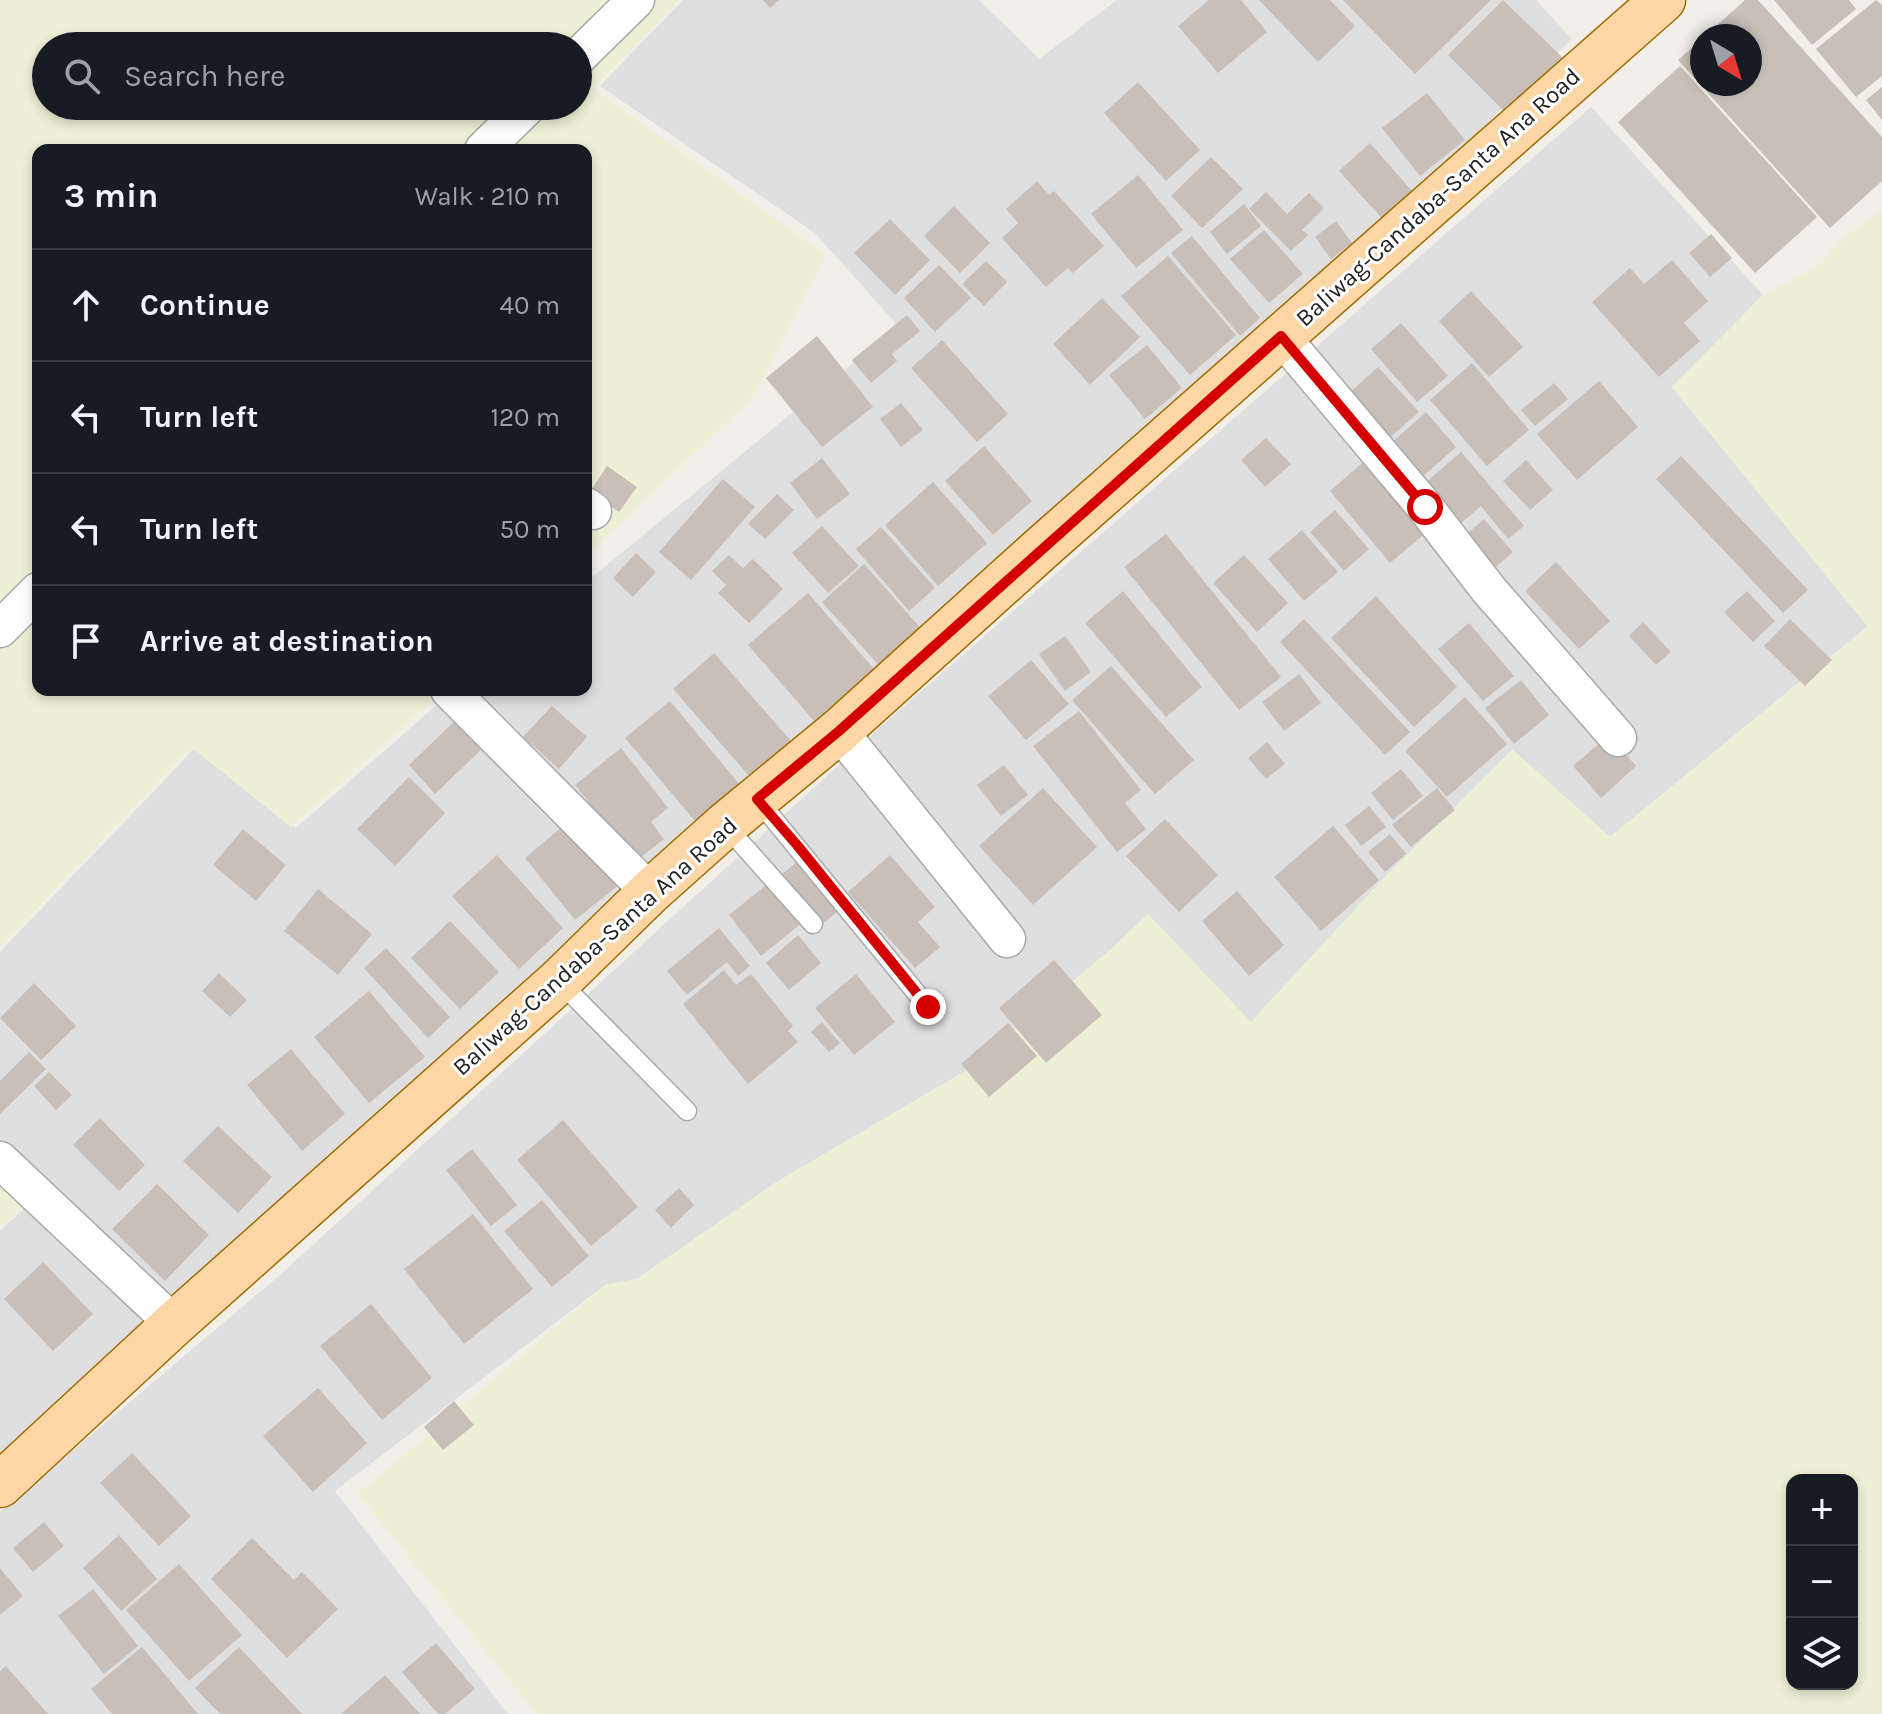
<!DOCTYPE html>
<meta charset="utf-8">
<style>
:root{--surface:#171b24;--page:#242831;--text:#f1f3f6;--muted:#9ea1a6;--line:#363941}
body{margin:0;font-family:Karla,sans-serif;background:var(--page);color:var(--text)}
.controls{position:absolute;right:24px;bottom:24px;display:grid;overflow:hidden;border-radius:16px;box-shadow:0 4px 12px #0003}
.controls button{width:72px;height:72px;display:grid;place-items:center;padding:0;border:0;border-bottom:2px solid var(--line);background:var(--surface);color:var(--text);font:40px sans-serif}
.compass{position:absolute;left:1690px;top:24px;width:72px;height:72px;border-radius:50%;background:var(--surface);box-shadow:0 4px 12px #0003;rotate:142deg}
.stop{position:absolute;width:24px;height:24px;margin:-18px;border:6px solid #d40000;border-radius:50%;background:#fff}
.stop.end{background:#d40000;border-color:#fff;box-shadow:0 2px 8px #0008}
.list{margin:0;padding:0;list-style:none}
h2{display:flex;justify-content:space-between;align-items:center;height:104px;margin:0;padding:0 32px;font-size:34px}
h2 small{font-size:26px;font-weight:400;color:var(--muted)}
.list li{display:grid;grid-template-columns:52px 1fr auto;gap:24px;align-items:center;box-sizing:border-box;height:112px;padding:0 32px;border-top:2px solid var(--line)}
.list b{display:block;font-size:30px;white-space:nowrap}
.list em{font-size:26px;font-style:normal;color:var(--muted)}
.icon{flex:none;width:44px;height:44px;fill:none;stroke:currentColor;stroke-width:2;stroke-linecap:round;stroke-linejoin:round}
.map{position:relative;flex:none;width:1882px;height:1714px;overflow:hidden}
.search{position:absolute;background:var(--surface);box-shadow:0 4px 12px #0003;left:32px;top:32px;width:560px;height:88px;display:flex;align-items:center;gap:20px;box-sizing:border-box;padding:0 28px;border-radius:44px;color:var(--muted);font-size:30px}
.panel{position:absolute;background:var(--surface);box-shadow:0 4px 12px #0003;left:32px;top:144px;width:560px;height:552px;border-radius:16px}
.map>svg:first-child{display:block}
.residential{fill:#e0dfdf}
.farmland{fill:#eef0d5;fill-rule:evenodd}
.building{fill:#c7bfb8}
.lines{fill:none;stroke-linecap:round;stroke-linejoin:round}
.service-casing{stroke:#a9a9a9;stroke-width:21}
.minor-casing{stroke:#a9a9a9;stroke-width:39}
.primary-casing{stroke:#a06b00;stroke-width:47}
.service{stroke:#fff;stroke-width:18}
.minor{stroke:#fff;stroke-width:36}
.primary{stroke:#fcd6a4;stroke-width:44}
.route{stroke:#d40000;stroke-width:10}
.labels{text-anchor:middle;stroke-width:6;stroke-linejoin:round;paint-order:stroke}
.street-label{font-size:24px;fill:#222;stroke:#fff}
</style>
<div class="map">
<svg width="1882" height="1714" viewBox="0 0 1882 1714">
<rect width="100%" height="100%" fill="#f2efe9"/>
<path class="residential" d="M683 0H979L1039 59 1117 0H1536L1572 39 1110 498 174 1304 0 1142V952L195 748 296 828 454 690H586V582L898 326 815 233 600 86Z
M1591 107 1763 295 1672 387 1868 626 1610 837 1512 750 1384 878 1251 1022 1147 915 1111 949 967 1070 775 1183 637 1279 605 1285 335 1491 508 1714H0V1512L280 1275 887 721Z
M30 1203 156 1320 0 1461V1231Z"/>
<path class="farmland" d="M0 0H679L593 89 826 255 751 399 586 556V150H38V690H444L291 827 191 747 0 947ZM46 46H578V106H46Z
M1882 210V1714H537L358 1494 605 1285 637 1279 775 1183 967 1070 1111 949 1148 914 1251 1022 1384 878 1513 750 1610 837 1868 627 1672 387 1763 295 1817 267 1847 235ZM1792 1480H1852V1684H1792Z
M0 1176 27 1201 0 1227Z"/>
<path class="building" d="M763 0H779L770 8Z
M1209 0H1241L1267 32 1218 73 1178 26Z
M1259 0H1330L1355 26 1318 62Z
M1343 0H1491L1415 74Z
M1503 0 1565 60 1508 115 1448 55Z
M1745 0H1758L1882 137V181L1830 228 1678 60 1702 39V84H1750V36H1705Z
M1774 0H1849L1856 9 1812 45Z
M1876 0 1882 5V76L1856 97 1816 49Z
M1680 66 1817 217 1755 273 1618 122Z
M1138 82 1200 150 1166 181 1104 113Z
M1882 87V120L1866 100Z
M1427 93 1465 140 1420 176 1382 128Z
M1370 143 1418 198 1388 225 1339 171Z
M1211 157 1243 189 1202 228 1171 196Z
M1138 175 1183 230 1136 268 1091 214Z
M1037 181 1049 195 1054 191 1104 246 1073 273 1068 268 1046 287 1002 238 1018 223 1006 209Z
M1266 192 1287 214 1309 193 1324 208 1302 230 1308 235 1291 251 1249 209Z
M1244 204 1261 226 1227 254 1210 232Z
M954 206 990 243 960 273 924 236Z
M890 219 930 260 895 295 854 253Z
M1336 221 1352 243 1331 259 1315 237Z
M1264 230 1303 274 1269 303 1230 259Z
M1711 234 1732 258 1710 277 1689 253Z
M1192 236 1260 318 1240 336 1171 253Z
M1168 256 1236 335 1190 375 1121 296Z
M1672 260 1708 301 1684 323 1700 341 1659 377 1592 302 1630 268 1644 284Z
M986 261 1007 282 984 306 962 284Z
M939 265 971 298 935 332 904 298Z
M1471 291 1523 347 1489 377 1439 321Z
M1102 298 1140 337 1090 385 1053 344Z
M907 315 920 331 892 354 897 361 871 383 852 360Z
M1401 323 1448 376 1417 402 1371 349Z
M817 336 873 407 822 447 766 378Z
M942 340 1008 414 977 442 911 368Z
M1147 345 1182 388 1145 419 1109 375Z
M1472 363 1529 430 1487 466 1430 400Z
M1378 367 1419 412 1387 440 1347 395Z
M1599 381 1638 427 1577 480 1537 434Z
M1554 383 1568 399 1535 426 1521 410Z
M901 403 923 430 901 447 880 419Z
M1426 412 1456 447 1419 480 1388 446Z
M1266 438 1291 464 1265 487 1241 460Z
M984 446 1032 501 993 535 945 481Z
M1461 452 1524 526 1508 539 1481 506 1453 530 1418 489Z
M1681 456 1808 590 1783 613 1656 479Z
M1369 457 1430 529 1390 563 1330 491Z
M822 458 850 494 817 519 790 483Z
M1526 460 1553 490 1530 510 1503 481Z
M607 466 637 487 619 512 590 492Z
M723 479 755 507 691 580 659 552Z
M933 482 987 543 938 586 885 525Z
M777 494 794 510 765 539 748 524Z
M1335 510 1369 549 1344 571 1310 532Z
M1484 519 1513 552 1490 572 1461 539Z
M822 526 859 566 828 593 792 553Z
M881 527 935 588 909 611 856 549Z
M1302 530 1338 572 1304 601 1268 559Z
M1166 534 1281 677 1239 710 1124 567Z
M636 553 656 572 633 597 613 578Z
M729 555 743 568 753 559 783 589 749 623 718 593 726 585 712 571Z
M1244 555 1288 603 1257 632 1213 583Z
M1556 562 1610 621 1579 649 1525 591Z
M864 564 925 633 883 670 822 602Z
M1123 591 1202 687 1166 717 1085 623Z
M1747 591 1775 621 1753 642 1724 612Z
M808 593 874 669 814 721 748 645Z
M1376 596 1457 687 1414 727 1331 638Z
M1304 619 1410 732 1385 755 1280 642Z
M1790 619 1832 660 1805 686 1764 646Z
M1643 622 1671 652 1656 665 1629 636Z
M1469 623 1514 676 1483 701 1438 649Z
M1065 636 1091 672 1065 691 1039 654Z
M714 653 791 741 750 777 673 689Z
M1031 660 1069 704 1026 740 988 696Z
M1111 666 1194 760 1155 794 1072 700Z
M1299 674 1321 703 1284 731 1262 702Z
M1521 680 1549 715 1514 744 1485 708Z
M1465 697 1507 744 1447 797 1405 751Z
M670 701 740 785 695 821 625 738Z
M552 706 587 737 559 769 523 737Z
M1079 711 1141 790 1125 803 1146 829 1117 852 1033 746Z
M461 715 488 743 435 794 409 765Z
M1609 735 1636 766 1601 798 1573 766Z
M1267 742 1285 764 1266 779 1248 758Z
M621 748 668 808 651 822 664 839 636 861 575 785Z
M1004 765 1028 795 1001 816 977 785Z
M1401 769 1423 796 1393 820 1371 793Z
M409 777 445 813 395 866 357 829Z
M1043 788 1097 847 1033 905 979 846Z
M1437 788 1455 810 1411 847 1392 825Z
M1369 806 1386 827 1361 846 1345 825Z
M1165 819 1218 875 1179 912 1126 856Z
M568 822 619 885 575 920 525 858Z
M1333 826 1379 880 1321 931 1274 877Z
M243 829 286 865 256 901 213 865Z
M1390 834 1406 854 1385 872 1368 852Z
M497 855 563 928 519 969 452 896Z
M890 855 935 907 918 922 940 947 915 968 848 892Z
M800 859 841 909 821 925 781 875Z
M770 882 803 922 761 956 729 915Z
M318 889 372 934 338 975 284 931Z
M1237 891 1284 945 1249 976 1202 921Z
M450 921 499 972 460 1009 411 958Z
M719 928 750 966 738 976 727 962 687 995 667 971Z
M798 935 821 963 789 990 766 963Z
M386 948 450 1017 428 1038 364 968Z
M1054 960 1102 1015 1046 1063 999 1008Z
M724 970 736 985 751 974 793 1026 788 1031 798 1042 748 1084 683 1004Z
M219 973 247 1000 230 1017 202 991Z
M856 974 895 1022 854 1055 815 1008Z
M34 983 76 1026 41 1060 0 1018Z
M369 991 425 1057 369 1103 314 1037Z
M822 1022 840 1043 829 1052 811 1032Z
M1008 1023 1037 1056 989 1097 961 1064Z
M291 1049 345 1114 302 1151 247 1085Z
M29 1052 46 1069 0 1114V1081Z
M49 1072 72 1095 56 1110 34 1086Z
M100 1118 145 1165 119 1191 73 1145Z
M563 1120 638 1207 591 1246 517 1160Z
M218 1126 272 1177 238 1213 183 1161Z
M472 1149 517 1205 491 1226 446 1170Z
M157 1184 209 1235 165 1281 112 1229Z
M679 1188 694 1205 671 1228 655 1210Z
M542 1200 589 1256 552 1287 504 1231Z
M473 1214 533 1289 464 1344 404 1269Z
M43 1262 93 1314 53 1351 4 1299Z
M371 1304 432 1378 382 1420 320 1346Z
M318 1388 367 1443 313 1492 263 1436Z
M454 1401 474 1425 443 1450 424 1427Z
M132 1453 191 1516 159 1546 100 1483Z
M44 1522 64 1546 33 1572 13 1548Z
M119 1535 157 1579 121 1611 83 1568Z
M252 1538 294 1580 302 1572 338 1609 287 1658 211 1579Z
M179 1564 242 1635 189 1681 126 1610Z
M0 1568 23 1596 0 1615Z
M93 1589 138 1646 104 1674 58 1616Z
M436 1643 475 1689 445 1714H438L402 1672Z
M142 1647 198 1714H112L91 1689Z
M239 1647 302 1714H220L195 1688Z
M6 1666 48 1714H0V1671Z
M385 1675 420 1714H341Z"/>
<g class="lines">
<g class="service-casing">
<path id="service" d="M757 799 928 1007
M725 825 813 924
M559 981 687 1111"/>
</g>
<g class="minor-casing">
<path id="minor" d="M578 57 636 0
M483 150 528 106
M1281 336 1425 507 1489 590 1618 738
M586 506 593 511
M0 629 38 591
M449 690 650 892
M839 731 1007 939
M0 1160 174 1324"/>
</g>
<g class="primary-casing">
<path id="primary" d="M0 1485 174 1324 559 981 650 892 725 825 839 731 1044 546 1663 0"/>
</g>
<use href="#service" class="service"/>
<use href="#minor" class="minor"/>
<use href="#primary" class="primary"/>
</g>
<g class="lines">
<path class="route" d="M928 1007 797 845 757 799 839 731 1281 336 1425 507"/>
</g>
<g class="labels">
<g class="street-label">
<text transform="translate(1438 197) rotate(-42)" y="8">Baliwag-Candaba-Santa Ana Road</text>
<text transform="translate(595 946) rotate(-42)" y="8">Baliwag-Candaba-Santa Ana Road</text>
</g>
</g>
</svg>
<div class="controls">
<button>+</button>
<button>−</button>
<button><svg class="icon" aria-label="layers" viewBox="0 0 24 24"><path d="M12 4l9 5-9 5-9-5zM3 14l9 5 9-5"/></svg></button>
</div>
<svg class="compass" viewBox="-18 -18 36 36"><path d="M0-13l5 13h-10z" fill="#e53935"/><path d="M0 13l5-13h-10z" fill="#9ea1a6"/></svg>
<div class="stop" style="left:1425px;top:507px"></div>
<div class="stop end" style="left:928px;top:1007px"></div>
<div class="search"><svg class="icon" aria-label="search" viewBox="0 0 24 24"><circle cx="10" cy="10" r="6"/><path d="M15 15l6 6"/></svg>Search here</div>
<section class="panel">
<h2>3 min<small>Walk · 210 m</small></h2>
<ul class="list">
<li><svg class="icon" aria-label="ahead" viewBox="0 0 24 24"><path d="M12 20V5M6 11l6-6 6 6"/></svg><div><b>Continue</b></div><em>40 m</em></li>
<li><svg class="icon" aria-label="left" viewBox="0 0 24 24"><path d="M17 20v-9H6M10 6l-5 5 5 5"/></svg><div><b>Turn left</b></div><em>120 m</em></li>
<li><svg class="icon" aria-label="left" viewBox="0 0 24 24"><path d="M17 20v-9H6M10 6l-5 5 5 5"/></svg><div><b>Turn left</b></div><em>50 m</em></li>
<li><svg class="icon" aria-label="arrive" viewBox="0 0 24 24"><path d="M6 21V4h12l-3 4 3 4H6"/></svg><div><b>Arrive at destination</b></div></li>
</ul>
</section>
</div>
